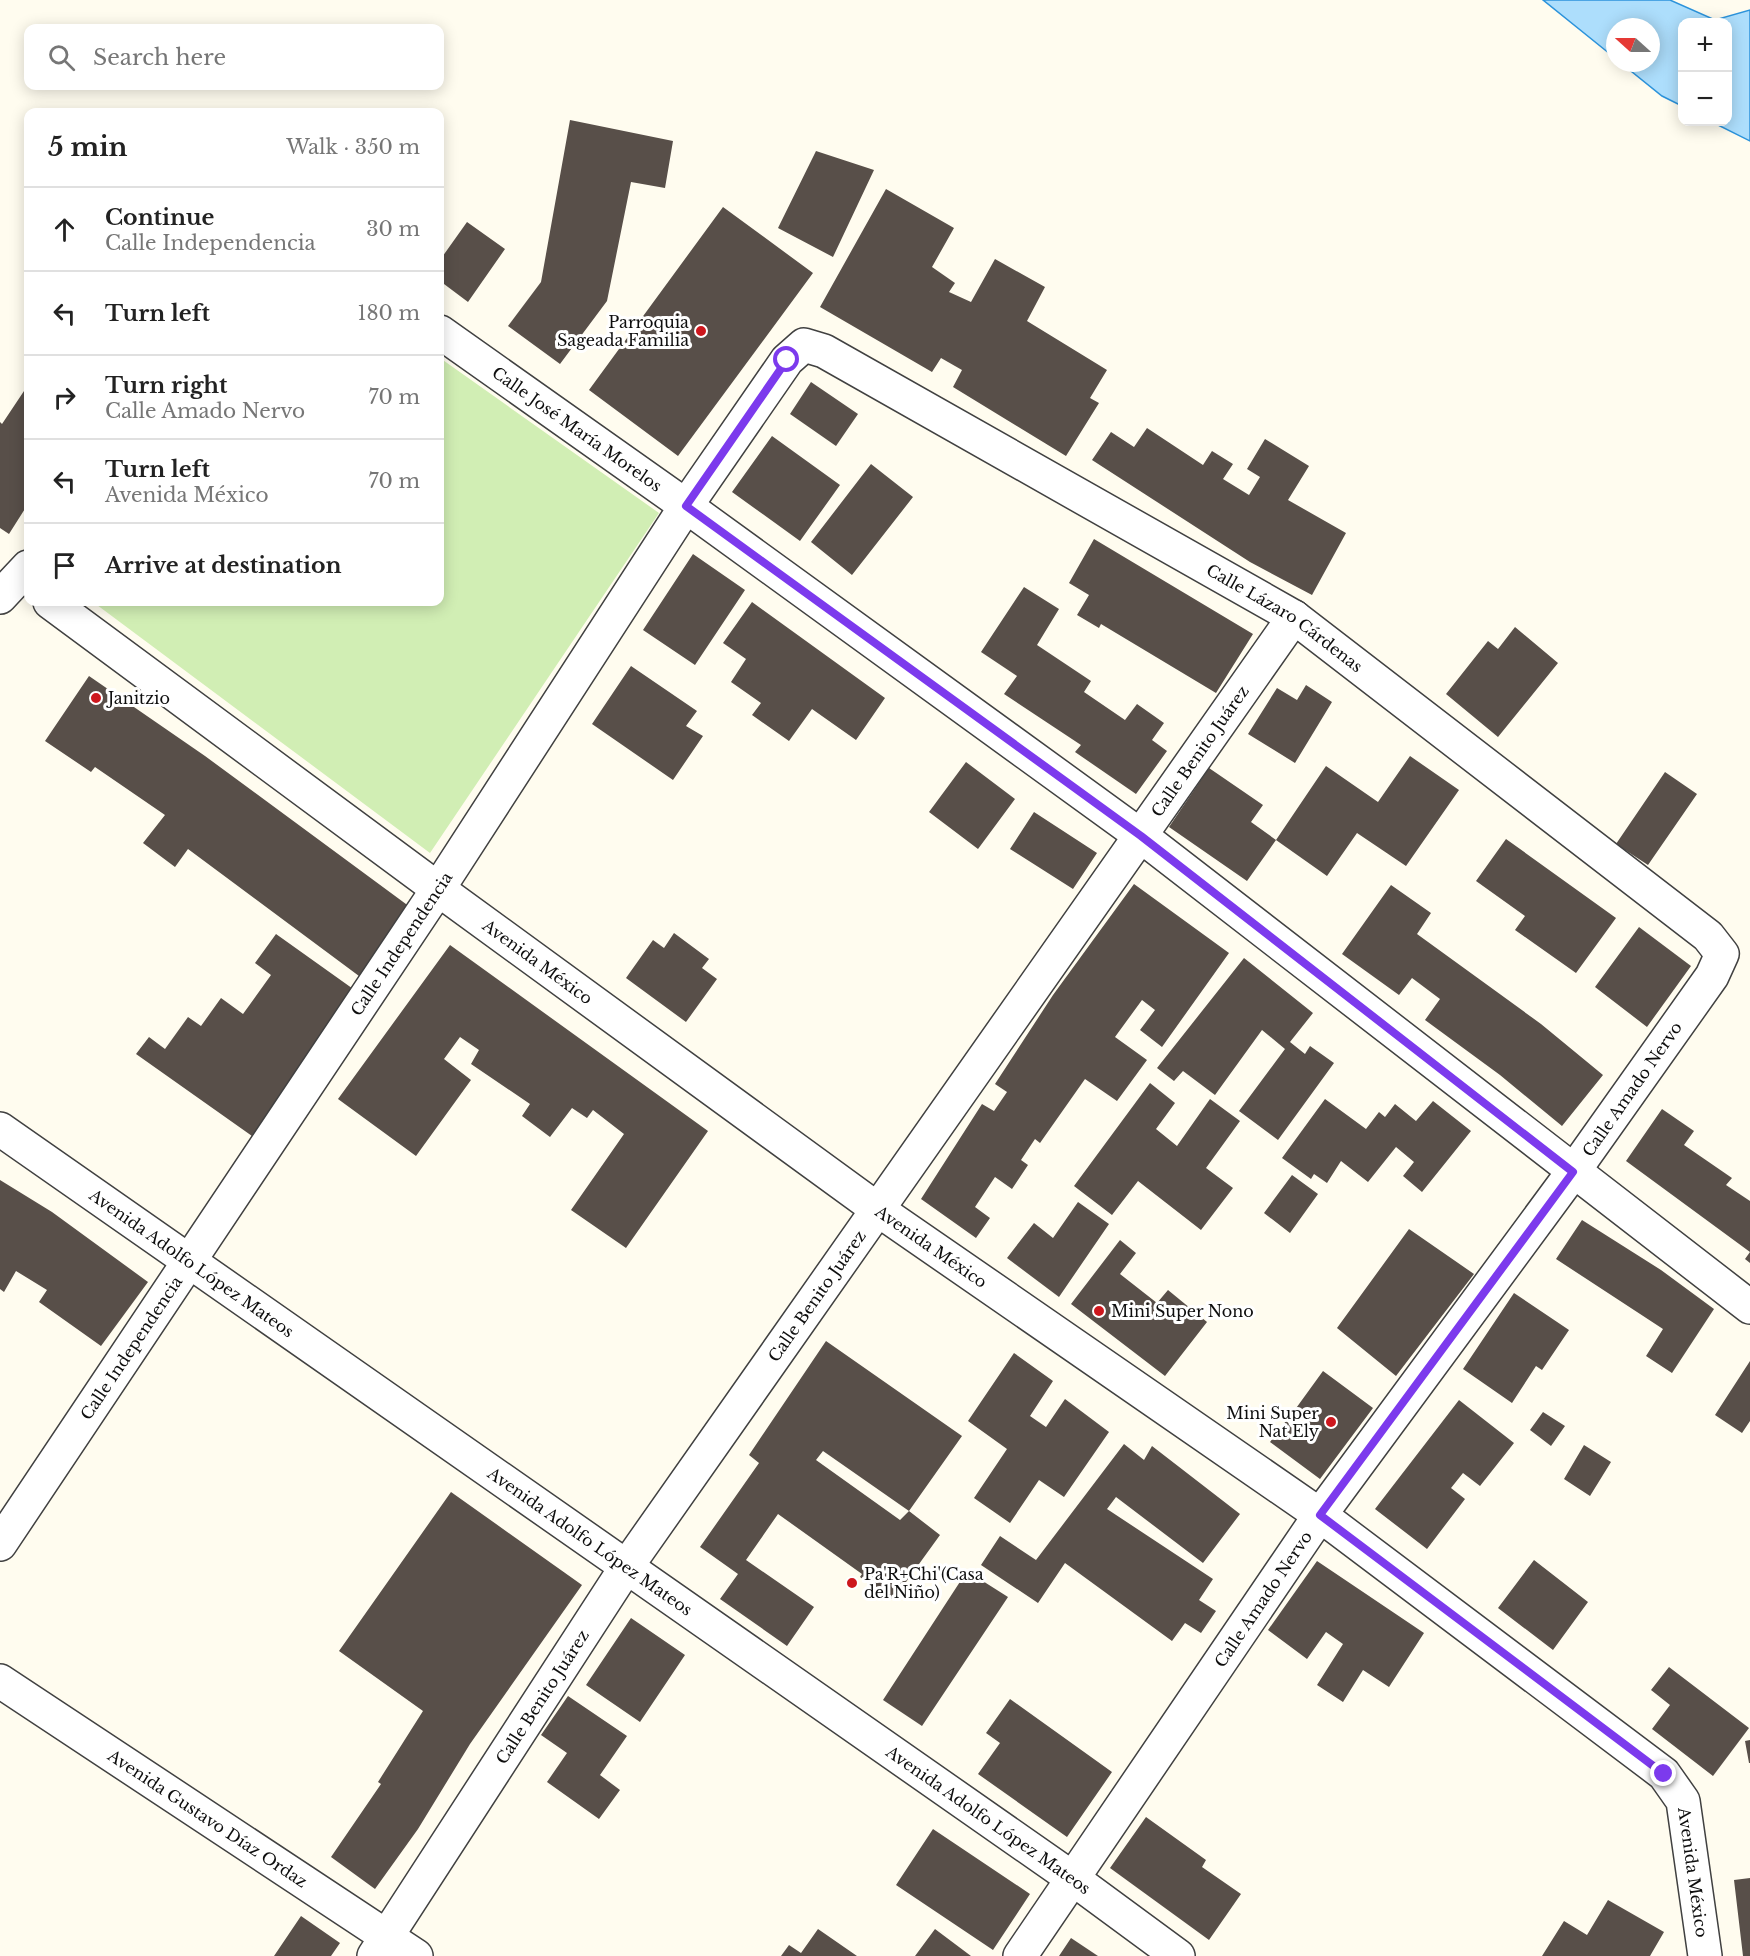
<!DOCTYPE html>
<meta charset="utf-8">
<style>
:root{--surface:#fff;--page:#f6f6f6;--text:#222;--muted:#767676;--line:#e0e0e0}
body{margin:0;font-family:"Libre Baskerville",serif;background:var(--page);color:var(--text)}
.controls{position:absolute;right:18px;top:18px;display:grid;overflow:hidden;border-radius:12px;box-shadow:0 3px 15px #0003}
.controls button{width:54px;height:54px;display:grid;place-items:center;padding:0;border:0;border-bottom:2px solid var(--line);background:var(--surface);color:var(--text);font:30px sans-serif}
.compass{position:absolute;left:1606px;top:18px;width:54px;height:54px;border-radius:50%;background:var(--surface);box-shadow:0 3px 15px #0003;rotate:291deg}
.stop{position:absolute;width:18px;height:18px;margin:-14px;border:4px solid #7c3aed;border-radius:50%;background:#fff}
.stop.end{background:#7c3aed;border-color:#fff;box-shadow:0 2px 6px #0008}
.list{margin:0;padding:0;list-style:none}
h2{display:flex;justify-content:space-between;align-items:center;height:78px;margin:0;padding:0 24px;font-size:26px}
h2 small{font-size:20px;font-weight:400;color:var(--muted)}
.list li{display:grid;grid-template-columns:39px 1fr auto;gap:18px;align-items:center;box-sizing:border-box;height:84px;padding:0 24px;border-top:2px solid var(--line)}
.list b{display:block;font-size:22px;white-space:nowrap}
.list p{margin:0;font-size:20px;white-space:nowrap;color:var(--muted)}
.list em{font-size:20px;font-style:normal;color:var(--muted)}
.icon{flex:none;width:33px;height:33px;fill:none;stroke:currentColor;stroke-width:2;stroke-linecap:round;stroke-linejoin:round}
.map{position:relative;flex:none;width:1750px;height:1956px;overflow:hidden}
.search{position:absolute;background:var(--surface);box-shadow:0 3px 15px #0003;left:24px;top:24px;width:420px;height:66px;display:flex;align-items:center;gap:15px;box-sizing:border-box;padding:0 21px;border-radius:12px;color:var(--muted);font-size:22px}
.panel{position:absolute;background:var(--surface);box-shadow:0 3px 15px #0003;left:24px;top:108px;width:420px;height:498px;border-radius:12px}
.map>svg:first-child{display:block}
.green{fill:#d1eeb4}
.water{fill:#addefc;stroke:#2c93db;stroke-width:1.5}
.building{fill:#584f49}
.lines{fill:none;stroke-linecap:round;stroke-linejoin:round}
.minor-casing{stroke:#414141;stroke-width:36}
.minor{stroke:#fff;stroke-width:33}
.route{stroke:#7c3aed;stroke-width:8}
.poi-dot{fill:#cd171d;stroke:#fff;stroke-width:2}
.labels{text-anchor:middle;stroke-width:6;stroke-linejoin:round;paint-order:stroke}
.poi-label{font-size:16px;fill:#0e0e0e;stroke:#fff;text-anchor:start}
.street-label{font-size:16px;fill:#0e0e0e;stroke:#fff}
</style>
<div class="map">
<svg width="1750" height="1956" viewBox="0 0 1750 1956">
<rect width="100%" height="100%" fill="#fffcef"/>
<path class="green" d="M440 358 659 513 430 853 93 602H440Z"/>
<path class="water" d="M1543 0H1670L1715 20 1750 10V141L1712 122H1728V22H1682V106L1662 96 1621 63H1651V27H1615V58Z"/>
<path class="building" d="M570 120 673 141 665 188 631 182 607 301 560 364 508 326 541 282Z
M816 151 874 170 833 257 778 228Z
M886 189 954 228 932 267 955 283 949 292 971 302 995 259 1045 287 1027 321 1107 370 1090 398 1099 403 1066 456 953 387 962 370 941 358 932 372 820 307Z
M723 207 813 273 678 456 589 390Z
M467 222 505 249 468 302 440 281V260Z
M811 382 858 414 836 446 790 414Z
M28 385V504L9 534 0 528V422L2 424Z
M1147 428 1203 465 1212 451 1233 464 1223 479 1249 495 1260 477 1247 469 1265 439 1309 466 1288 500 1346 533 1312 595 1250 562 1092 460 1111 432 1134 447Z
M772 436 840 485 800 541 732 492Z
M871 464 913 497 852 575 811 542Z
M1094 539 1253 634 1216 693 1101 624 1099 628 1077 615 1089 595 1069 583Z
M693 554 745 590 695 665 643 630Z
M1024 587 1059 609 1037 645 1091 681 1084 692 1125 720 1137 704 1164 723 1152 740 1167 751 1136 794 1075 752 1081 745 1004 694 1017 676 981 652Z
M752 602 885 698 856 740 812 709 789 741 752 715 761 703 731 682 746 659 723 643Z
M1515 627 1558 663 1498 737 1446 694 1488 641 1498 649Z
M631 666 697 711 686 726 703 736 673 780 592 724Z
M89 676 205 756 410 907 359 976 188 849 175 867 143 843 165 815 95 767 91 772 45 741Z
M1306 685 1332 702 1295 763 1248 734 1277 688 1297 700Z
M1410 756 1459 790 1406 866 1357 833 1327 876 1276 840 1326 766 1378 802Z
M966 762 1015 799 978 849 929 812Z
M1209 768 1263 805 1251 822 1276 840 1247 881 1169 827Z
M1665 772 1697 794 1648 865 1616 844Z
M1034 812 1097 853 1073 889 1010 849Z
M1506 839 1616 918 1576 973 1515 930 1525 916 1476 881Z
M1134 884 1229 953 1162 1047 1140 1030 1155 1010 1142 1000 1115 1037 1147 1060 1117 1101 1085 1079 1040 1143 1035 1139 1021 1160 1028 1165 1012 1189 995 1177 975 1207 990 1218 976 1238 921 1199 982 1104 994 1111 1007 1092 995 1084 1053 995Z
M1391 885 1431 913 1417 934 1541 1024 1603 1075 1562 1126 1500 1075 1425 1020 1440 999 1412 978 1399 995 1342 954Z
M1639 927 1691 966 1647 1027 1595 987Z
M674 933 709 959 702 968 717 979 686 1022 626 978 653 940 664 948Z
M276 934 356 991 252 1136 136 1054 149 1037 165 1049 188 1017 201 1026 221 998 243 1014 271 975 255 963Z
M450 945 708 1131 626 1248 571 1210 624 1134 593 1110 587 1118 572 1108 550 1137 522 1116 530 1104 471 1064 479 1050 460 1037 444 1059 471 1080 416 1156 338 1099Z
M1244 958 1313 1013 1290 1042 1305 1054 1310 1046 1334 1063 1278 1140 1239 1111 1285 1049 1262 1030 1215 1095 1183 1071 1174 1081 1157 1068Z
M1150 1083 1175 1103 1156 1129 1177 1146 1210 1099 1240 1121 1206 1168 1233 1188 1201 1230 1138 1181 1112 1215 1074 1186Z
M1325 1099 1366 1129 1379 1112 1385 1117 1395 1104 1416 1121 1433 1101 1471 1131 1422 1192 1403 1176 1414 1162 1396 1147 1368 1182 1341 1161 1327 1183 1314 1174 1311 1179 1282 1158Z
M1662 1109 1694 1131 1684 1145 1732 1178 1726 1185 1750 1201V1263L1745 1259 1750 1252 1626 1161Z
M1292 1175 1318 1194 1290 1233 1264 1213Z
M0 1180 52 1212 148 1282 101 1346 39 1302 47 1290 16 1271 4 1292 0 1289Z
M1078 1202 1109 1224 1059 1297 1007 1258 1034 1223 1053 1238Z
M1582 1220 1661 1270 1714 1309 1672 1373 1646 1356 1663 1329 1556 1259Z
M1409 1229 1474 1274 1396 1376 1337 1328Z
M1120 1240 1136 1253 1120 1274 1157 1303 1168 1290 1207 1322 1165 1376 1071 1304Z
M1514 1293 1569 1330 1542 1370 1536 1366 1512 1403 1463 1369Z
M826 1341 962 1436 909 1511 823 1451 816 1460 900 1520 909 1511 940 1535 893 1600 860 1577 862 1574 778 1514 746 1560 814 1607 787 1646 720 1599 738 1574 700 1547 759 1463 749 1455Z
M1014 1353 1053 1381 1030 1416 1046 1427 1065 1399 1109 1432 1064 1497 1039 1480 1010 1523 974 1498 1007 1449 968 1421Z
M1750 1361V1421L1742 1433 1715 1415Z
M1323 1371 1373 1408 1320 1479 1270 1442 1286 1421 1297 1430 1305 1419 1294 1411Z
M1459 1400 1514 1443 1480 1486 1463 1473 1451 1488 1465 1499 1427 1549 1375 1509Z
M1543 1412 1565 1426 1551 1446 1530 1430Z
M1124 1444 1144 1460 1152 1446 1240 1514 1203 1563 1116 1497 1107 1509 1213 1579 1199 1600 1216 1611 1201 1633 1185 1623 1172 1641 1065 1563 1038 1603 981 1565 1000 1536 1036 1560Z
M1584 1445 1611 1462 1590 1496 1564 1479Z
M451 1492 582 1585 470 1744 418 1829 375 1889 331 1857 381 1784 378 1782 423 1711 339 1651Z
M1534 1560 1588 1602 1553 1650 1498 1608Z
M1317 1561 1424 1633 1389 1687 1363 1670 1343 1702 1317 1685 1343 1644 1326 1632 1307 1659 1268 1630Z
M967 1571 1008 1597 922 1726 883 1700Z
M631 1618 685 1655 640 1722 586 1685Z
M1669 1667 1749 1728 1713 1776 1652 1729 1670 1705 1651 1690Z
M568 1696 627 1736 600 1775 620 1790 599 1819 547 1782 567 1753 541 1735Z
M1010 1699 1112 1772 1067 1837 978 1774 1000 1743 986 1733Z
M1750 1740V1763H1749L1745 1741Z
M1146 1817 1206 1860 1202 1867 1241 1894 1209 1940 1110 1868Z
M933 1829 1030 1894 993 1950 896 1885Z
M1750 1878V1956H1743L1734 1880Z
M1608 1900 1664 1932 1650 1956H1542L1564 1921 1587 1935Z
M301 1916 340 1943 331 1956H274Z
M818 1929 857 1956H781L789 1945 801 1953Z
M935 1929 971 1956H915Z
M1071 1938 1098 1956H1059Z"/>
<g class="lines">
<g class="minor-casing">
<g id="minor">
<path id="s1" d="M440 332 686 506 1141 836 1750 1307"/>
<path d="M0 597 28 567"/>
<path id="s2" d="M50 602 438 889 877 1209 1320 1515 1664 1774 1683 1801 1705 1956"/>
<path id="s3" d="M0 1129 1072 1878 1178 1956"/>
<path id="s4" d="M0 1544 438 889 686 506 787 360 804 345 824 351 1294 617 1708 936 1722 954 1712 976 1573 1172 1320 1515 1020 1956"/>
<path id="s5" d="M0 1681 416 1956"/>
<path id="s6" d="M374 1956 627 1566 1294 617"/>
</g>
</g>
<use href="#minor" class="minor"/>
</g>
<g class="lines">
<path class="route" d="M787 360 686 506 1141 836 1573 1172 1320 1515 1664 1774"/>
</g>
<g class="poi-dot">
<circle cx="701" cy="331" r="6"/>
<circle cx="96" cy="698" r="6"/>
<circle cx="1099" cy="1311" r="6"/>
<circle cx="1331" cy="1422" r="6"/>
<circle cx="852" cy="1583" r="6"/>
</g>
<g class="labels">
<g class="poi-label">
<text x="689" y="328" text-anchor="end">Parroquia<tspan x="689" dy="18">Sageada Familia</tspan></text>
<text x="108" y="704">Janitzio</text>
<text x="1111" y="1317">Mini Super Nono</text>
<text x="1319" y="1419" text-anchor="end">Mini Super<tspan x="1319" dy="18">Nat Ely</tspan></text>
<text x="864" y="1580">Pa'R+Chi'(Casa<tspan x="864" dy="18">del Niño)</tspan></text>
</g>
<g class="street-label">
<text dy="6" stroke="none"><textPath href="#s1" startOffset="168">Calle José María Morelos</textPath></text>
<text dy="6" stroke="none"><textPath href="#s4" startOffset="1998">Calle Lázaro Cárdenas</textPath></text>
<text dy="6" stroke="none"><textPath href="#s6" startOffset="1461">Calle Benito Juárez</textPath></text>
<text dy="6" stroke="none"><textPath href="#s4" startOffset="722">Calle Independencia</textPath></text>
<text dy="6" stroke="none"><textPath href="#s2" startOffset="606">Avenida México</textPath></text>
<text transform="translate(1632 1089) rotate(-55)" y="6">Calle Amado Nervo</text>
<text dy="6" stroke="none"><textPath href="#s2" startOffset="1092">Avenida México</textPath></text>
<text dy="6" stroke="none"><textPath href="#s3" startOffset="234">Avenida Adolfo López Mateos</textPath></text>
<text dy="6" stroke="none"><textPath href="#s6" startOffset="795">Calle Benito Juárez</textPath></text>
<text dy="6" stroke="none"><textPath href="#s4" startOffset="236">Calle Independencia</textPath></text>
<text dy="6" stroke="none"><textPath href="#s3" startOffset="720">Avenida Adolfo López Mateos</textPath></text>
<text transform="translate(1263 1599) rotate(-56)" y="6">Calle Amado Nervo</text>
<text dy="6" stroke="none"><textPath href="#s6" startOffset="309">Calle Benito Juárez</textPath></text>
<text dy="6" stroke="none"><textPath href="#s5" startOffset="249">Avenida Gustavo Díaz Ordaz</textPath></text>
<text dy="6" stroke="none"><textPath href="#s3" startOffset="1206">Avenida Adolfo López Mateos</textPath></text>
<text dy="6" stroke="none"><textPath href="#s2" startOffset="2100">Avenida México</textPath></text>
</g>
</g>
</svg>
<div class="controls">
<button>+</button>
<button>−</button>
</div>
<svg class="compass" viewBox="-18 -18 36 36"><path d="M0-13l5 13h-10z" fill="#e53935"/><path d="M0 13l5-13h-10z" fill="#767676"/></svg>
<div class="stop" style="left:787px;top:360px"></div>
<div class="stop end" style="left:1664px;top:1774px"></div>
<div class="search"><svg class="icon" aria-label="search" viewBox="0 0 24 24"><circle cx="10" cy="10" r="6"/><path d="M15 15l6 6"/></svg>Search here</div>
<section class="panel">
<h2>5 min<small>Walk · 350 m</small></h2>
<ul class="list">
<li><svg class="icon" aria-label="ahead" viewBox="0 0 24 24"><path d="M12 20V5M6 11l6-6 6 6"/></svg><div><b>Continue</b><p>Calle Independencia</p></div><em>30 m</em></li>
<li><svg class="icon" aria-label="left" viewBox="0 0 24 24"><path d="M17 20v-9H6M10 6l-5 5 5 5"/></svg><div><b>Turn left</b></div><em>180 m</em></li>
<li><svg class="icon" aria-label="right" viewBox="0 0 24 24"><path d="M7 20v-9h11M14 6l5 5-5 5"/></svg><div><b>Turn right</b><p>Calle Amado Nervo</p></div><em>70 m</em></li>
<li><svg class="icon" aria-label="left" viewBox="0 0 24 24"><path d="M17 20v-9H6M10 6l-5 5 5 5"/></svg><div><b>Turn left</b><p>Avenida México</p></div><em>70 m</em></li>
<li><svg class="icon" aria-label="arrive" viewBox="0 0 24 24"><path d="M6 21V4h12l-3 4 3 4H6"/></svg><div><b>Arrive at destination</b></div></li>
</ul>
</section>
</div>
